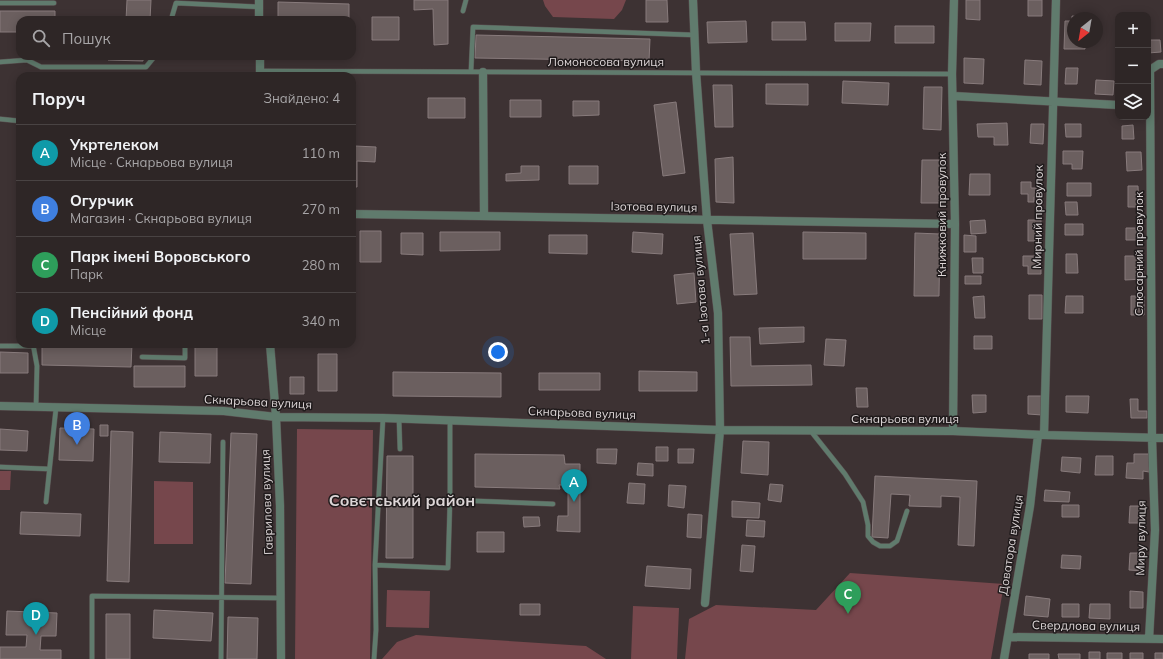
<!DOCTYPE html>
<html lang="uk">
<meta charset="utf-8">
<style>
:root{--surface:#2e2626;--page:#362e2e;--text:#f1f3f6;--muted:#a7a5a7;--line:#494343;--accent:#4cd49b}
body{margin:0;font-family:Mulish,sans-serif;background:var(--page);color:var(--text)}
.controls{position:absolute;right:12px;top:12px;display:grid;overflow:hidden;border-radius:8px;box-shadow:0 2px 10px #0003}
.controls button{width:36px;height:36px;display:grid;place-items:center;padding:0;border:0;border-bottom:1px solid var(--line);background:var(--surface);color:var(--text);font:20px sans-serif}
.compass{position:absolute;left:1067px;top:12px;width:36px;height:36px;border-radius:50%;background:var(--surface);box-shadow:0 2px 10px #0003;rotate:211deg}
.you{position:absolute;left:498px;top:352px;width:14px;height:14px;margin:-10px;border:3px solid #fff;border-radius:50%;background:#1a73e8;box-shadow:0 0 0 6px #1a73e833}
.badge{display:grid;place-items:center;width:26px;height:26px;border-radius:50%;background:var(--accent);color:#fff;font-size:13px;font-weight:700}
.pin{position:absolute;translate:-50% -33px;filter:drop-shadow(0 1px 2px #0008)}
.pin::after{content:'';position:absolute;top:21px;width:14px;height:12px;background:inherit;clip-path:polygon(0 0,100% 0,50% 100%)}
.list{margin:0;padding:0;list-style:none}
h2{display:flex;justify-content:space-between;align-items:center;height:52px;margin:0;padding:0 16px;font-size:17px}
h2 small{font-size:13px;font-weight:400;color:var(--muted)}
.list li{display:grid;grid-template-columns:26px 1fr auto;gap:12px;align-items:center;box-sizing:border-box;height:56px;padding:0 16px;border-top:1px solid var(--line)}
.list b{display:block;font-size:15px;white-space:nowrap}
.list p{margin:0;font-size:13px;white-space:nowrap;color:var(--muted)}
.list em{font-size:13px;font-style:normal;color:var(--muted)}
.icon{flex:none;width:22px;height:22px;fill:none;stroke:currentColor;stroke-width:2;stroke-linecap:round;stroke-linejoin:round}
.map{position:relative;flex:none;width:1163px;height:659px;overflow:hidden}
.search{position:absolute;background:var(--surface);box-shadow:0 2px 10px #0003;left:16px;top:16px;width:340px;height:44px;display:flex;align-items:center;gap:10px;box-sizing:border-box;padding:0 14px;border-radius:12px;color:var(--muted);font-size:15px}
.panel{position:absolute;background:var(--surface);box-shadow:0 2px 10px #0003;left:16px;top:72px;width:340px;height:276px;border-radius:12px}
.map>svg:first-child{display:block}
.green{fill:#76474c}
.building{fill:#6b5f5f;stroke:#887b7c}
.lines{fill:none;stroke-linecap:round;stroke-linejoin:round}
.lane-casing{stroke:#5a5051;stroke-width:5.5}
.street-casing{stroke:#5a5051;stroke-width:9}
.lane{stroke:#607b6d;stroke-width:4.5}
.street{stroke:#607b6d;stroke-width:8}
.labels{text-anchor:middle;stroke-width:3;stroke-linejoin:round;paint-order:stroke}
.street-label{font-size:12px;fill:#ddd6d7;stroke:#201b1c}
.district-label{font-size:16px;font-weight:bold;fill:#ddd6d7;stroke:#201b1c}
</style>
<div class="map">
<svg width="1163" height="659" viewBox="0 0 1163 659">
<rect width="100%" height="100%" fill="#3d3233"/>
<path class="green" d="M543 0H626L622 10 614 19 553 17 545 6Z
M297 429 373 430 370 659H295Z
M0 471H11L10 490H0Z
M154 481 193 482V544H154Z
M850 573 1004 584 991 659H685L689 619 716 605 816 610Z
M387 590 430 591 429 628 386 627Z
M633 606 679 608 677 659H631Z
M416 635 586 646 606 659H382L397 642Z"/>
<path class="building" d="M127 0H151L150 20H126Z
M414 0H448V44L434 45 433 9 414 10Z
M646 0H667L668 22H646Z
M966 0H980V20L966 19Z
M1028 0H1042V16H1028Z
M278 2 349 4V20H278Z
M0 11H55V20H20V32H0Z
M1072 16 1086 17V18H1073V42H1085V49H1064L1065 21H1072Z
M372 17H399V40H372Z
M746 21 747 42 708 43 707 22Z
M772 22H805L806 40H772Z
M835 23H871L870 41H835Z
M895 26H934V43H895Z
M476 35 650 39 649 61 475 58Z
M1148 40H1160L1161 52 1148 53Z
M108 56H143V61L108 60Z
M964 58 984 59 983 84 964 83Z
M1025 60 1042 61 1041 85 1024 84Z
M1066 68H1078L1077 84H1065Z
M1096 80 1114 81 1113 95 1095 94Z
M843 81 889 83 888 105 842 103Z
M766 84H808V105L766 104Z
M713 85H732L733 127H715Z
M924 87H942L941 130 923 129Z
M428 98H465V118H428Z
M510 100H541V117H510Z
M573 101H599V115L573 116Z
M676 102 685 173 663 176 654 105Z
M352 123H355V146L376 147 375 162 357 161V187H352Z
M1007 123 1008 145H994V137H978L977 124Z
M1031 124H1044L1043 144 1030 143Z
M1065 124H1081V137H1066Z
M1133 125 1134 139H1122V126Z
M1063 151H1083L1082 169H1072V164H1063Z
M1126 152H1141L1142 170 1127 171Z
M733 157 734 203 716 202 715 159Z
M922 160H941L940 203H921Z
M521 166H539V180L506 181V174L521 173Z
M569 166H598V184H569Z
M970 174H990V195H969Z
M1021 182H1031V188H1040V197H1034V202H1028V194H1021Z
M1067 183H1091V196H1067Z
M1128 186H1138L1139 207H1128Z
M1065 202H1077L1078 215H1066Z
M985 220 986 233 971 234 970 221Z
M1028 220H1041V241H1028Z
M1065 224H1083V235H1065Z
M1126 228H1141V240H1126Z
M360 231H381V262H360Z
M440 232H500V250L440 251Z
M633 232 663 234 662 254 632 252Z
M803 232 866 233V259H803Z
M401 233H423V255L401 254Z
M753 233 757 294 734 295 730 234Z
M915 233 940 234 939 296H914Z
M549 235H587V254L549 253Z
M964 235 976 236V252H964Z
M1066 254H1077L1078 273H1066Z
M1023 256H1041V274H1028V266H1023Z
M1125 256H1143L1144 279 1125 280Z
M972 258H983V273H973Z
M694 273 696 302 677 304 674 275Z
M965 276H981V284H965Z
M1029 295H1042V319H1029Z
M984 296 985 318H975L973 297Z
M1066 296H1083V313H1065Z
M1131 296H1144V315H1131Z
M804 327V342L760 344 759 328Z
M974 336H992V349H974Z
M730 337H750L751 366 811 365 812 385 731 386Z
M826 339 846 340 844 366 824 365Z
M42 344H132L131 367 42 365Z
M195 344H217V376H195Z
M0 352 28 353V373H0Z
M318 354H337V391H318Z
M134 366H185V387H134Z
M639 371 697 372V391H639Z
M393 372 501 373V397L393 396Z
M539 373H600V390H539Z
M290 377H304V394H290Z
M856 388H867L868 407H857Z
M972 395H986V412L973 413Z
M1028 396H1042V415L1028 414Z
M1066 396H1089L1088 413 1066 412Z
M1130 399H1138V411H1147V418H1131Z
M100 425H108V436H100Z
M60 428 94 429 93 461 59 460Z
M0 429 28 431 27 451 0 450Z
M111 431 133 432 129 582 107 581Z
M160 432 211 434 210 463 159 462Z
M231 433 257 434 251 584 225 583Z
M743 441 769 442 768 475 741 473Z
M656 447H668V461H656Z
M597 449H617L616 464 597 463Z
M678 449H694L693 463H678Z
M475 454 564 455 565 464H580V532L557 531 558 516H568V485H559L560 489 475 487Z
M1134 454H1150L1149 472 1143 471V479L1126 478 1127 463H1134Z
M387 456H413V558H386Z
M1096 456H1113V475H1095Z
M1062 457 1081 458 1080 473 1061 471Z
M638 463 653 464V476L637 475Z
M875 476 977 481 974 546 958 545 960 497 941 496V507L909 506 910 495 891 494 888 538 872 537Z
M629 483 645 484 644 504 627 503Z
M770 484 783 485 781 502 768 500Z
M669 485 686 486 684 508 668 506Z
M1045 490 1070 492 1069 502 1044 501Z
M732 501 760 503 759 518 732 517Z
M1062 505H1079V517H1062Z
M1130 506H1144L1143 523H1129Z
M21 512 81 514 80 536 20 534Z
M688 514 702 515 701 538 687 537Z
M523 517H539L540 526 524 527Z
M747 520 765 521 764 537 746 536Z
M477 532H504V552H477Z
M742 545 755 546 753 572 740 571Z
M1130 553H1145L1144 571 1129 570Z
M1062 555 1081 556 1080 569 1061 568Z
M647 566 691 569 690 589 645 586Z
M1130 591 1143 592V608H1130Z
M1026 596 1050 599 1048 617 1024 615Z
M520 604H540V615H520Z
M1062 604H1079V617H1062Z
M1090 604H1110V619L1089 618Z
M154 610 213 613 211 641 153 638Z
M7 611 57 613 56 636H41L40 650H61V659H0V647H26L27 635H6Z
M106 614H130V659H106Z
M228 617 258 618 257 659H227Z
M1089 652H1100V659H1089Z
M1107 653H1122V659H1107Z
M1130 653H1143V659H1130Z
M1155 653H1163V659H1155Z
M1029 654H1049V659H1029Z
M1058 654H1080V659H1059Z"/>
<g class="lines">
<g class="lane-casing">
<path id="lane" d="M0 3H54
M463 11 466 0
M171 20 176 3 259 7
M0 62 27 60 41 67H146L155 56
M260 71 952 74
M471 71 473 27 695 35
M0 119 20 121
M33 344 37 366 36 407
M0 346H33
M142 357 185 358V344
M399 419 400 449
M810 430 845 474 863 502 868 525V536L873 542 880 546H890L897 541 907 511
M0 467 49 469
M450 500 553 504
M46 502 56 408
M375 565 448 568 450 500V421
M92 659V596L280 598
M221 659 223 442
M374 659 376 630 375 565 383 418"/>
</g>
<g class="street-casing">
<path id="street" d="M259 0V20
M693 0 696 72 707 220 718 313 720 430 705 603
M260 56V76
M483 72 484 215
M953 96 1118 105
M352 214 955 224
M270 344 276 417 280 506 281 659
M0 406 224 411 276 417 383 418 720 430 953 431 1044 435 1163 438
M953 431 955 224 952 74 954 0
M1044 435 1056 0
M1008 637 1163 639
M1149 639 1155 530 1152 438 1150 70 1159 64H1163
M1004 659 1030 506 1038 435"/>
</g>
<use href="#lane" class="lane"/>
<use href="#street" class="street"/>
</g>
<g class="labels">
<g class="street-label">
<text x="606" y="66">Ломоносова вулиця</text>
<text transform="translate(654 207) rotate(1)" y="4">Ізотова вулиця</text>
<text transform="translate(942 215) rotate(-90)" y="4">Книжковий провулок</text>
<text transform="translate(1038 217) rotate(-89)" y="4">Мирний провулок</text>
<text transform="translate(1139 254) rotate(-90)" y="4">Слюсарний провулок</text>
<text transform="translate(701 290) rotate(-95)" y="4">1-а Ізотова вулиця</text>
<text transform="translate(258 402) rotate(3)" y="4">Скнарьова вулиця</text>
<text transform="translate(582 413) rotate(2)" y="4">Скнарьова вулиця</text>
<text x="905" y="423">Скнарьова вулиця</text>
<text transform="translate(267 502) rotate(-92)" y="4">Гаврилова вулиця</text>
<text transform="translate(1141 538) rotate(-89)" y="4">Миру вулиця</text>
<text transform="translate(1011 545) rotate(-81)" y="4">Доватора вулиця</text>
<text transform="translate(1086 626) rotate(1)" y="4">Свердлова вулиця</text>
</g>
<g class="district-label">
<text x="402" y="506">Совєтський район</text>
</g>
</g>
</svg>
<div class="controls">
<button>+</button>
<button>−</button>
<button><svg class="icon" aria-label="layers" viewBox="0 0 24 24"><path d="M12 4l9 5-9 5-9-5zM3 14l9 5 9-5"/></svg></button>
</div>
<svg class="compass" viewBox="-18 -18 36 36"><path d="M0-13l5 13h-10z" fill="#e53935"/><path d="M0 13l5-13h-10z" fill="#a7a5a7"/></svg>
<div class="you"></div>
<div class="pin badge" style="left:574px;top:502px;background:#0f9aa8">A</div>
<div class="pin badge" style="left:77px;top:445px;background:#3f7fe0">B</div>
<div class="pin badge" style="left:848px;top:614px;background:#2e9e5b">C</div>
<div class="pin badge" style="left:36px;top:635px;background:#0f9aa8">D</div>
<div class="search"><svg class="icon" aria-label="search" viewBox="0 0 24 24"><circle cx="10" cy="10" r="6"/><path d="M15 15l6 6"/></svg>Пошук</div>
<section class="panel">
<h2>Поруч<small>Знайдено: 4</small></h2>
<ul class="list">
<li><span class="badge" style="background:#0f9aa8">A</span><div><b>Укртелеком</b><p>Місце · Скнарьова вулиця</p></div><em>110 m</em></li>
<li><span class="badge" style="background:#3f7fe0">B</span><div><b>Огурчик</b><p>Магазин · Скнарьова вулиця</p></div><em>270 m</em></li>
<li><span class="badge" style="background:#2e9e5b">C</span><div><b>Парк імені Воровського</b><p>Парк</p></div><em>280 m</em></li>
<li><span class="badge" style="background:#0f9aa8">D</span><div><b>Пенсійний фонд</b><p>Місце</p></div><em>340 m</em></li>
</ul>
</section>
</div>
